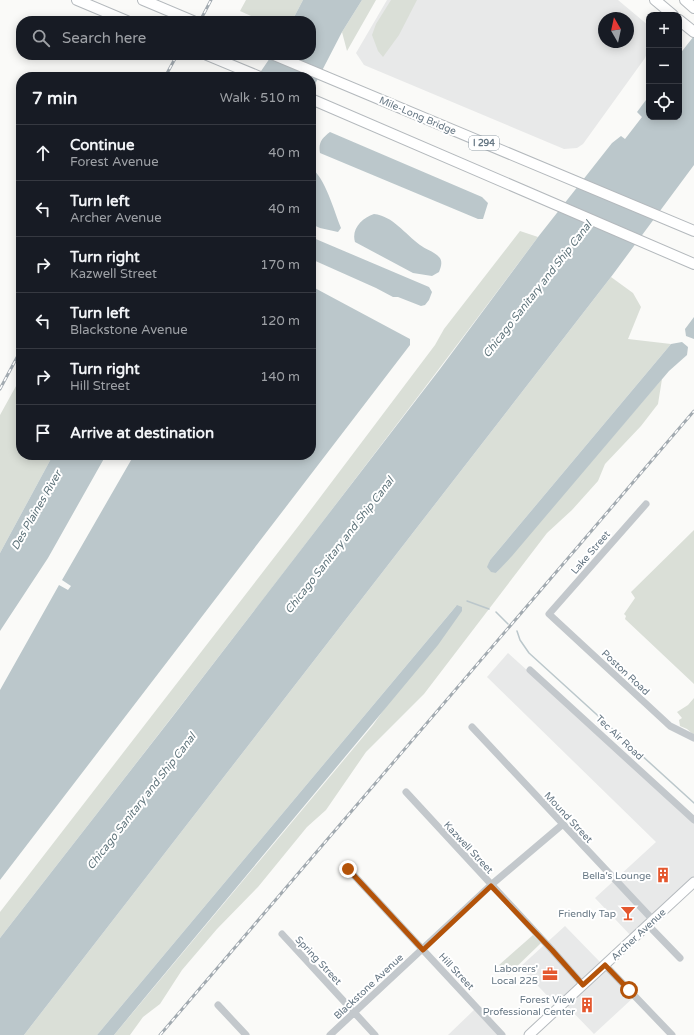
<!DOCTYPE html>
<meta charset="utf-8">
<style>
:root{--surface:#171b24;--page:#242831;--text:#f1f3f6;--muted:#9ea1a6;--line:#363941}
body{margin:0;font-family:"Varela Round",sans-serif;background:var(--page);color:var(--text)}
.controls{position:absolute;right:12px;top:12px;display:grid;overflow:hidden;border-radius:8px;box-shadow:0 2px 10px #0003}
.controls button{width:36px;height:36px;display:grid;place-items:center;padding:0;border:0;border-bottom:1px solid var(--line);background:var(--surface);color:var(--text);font:20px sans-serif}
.compass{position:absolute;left:598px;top:12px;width:36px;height:36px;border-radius:50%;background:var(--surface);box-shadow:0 2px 10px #0003;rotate:351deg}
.stop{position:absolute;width:12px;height:12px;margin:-9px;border:3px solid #b45309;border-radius:50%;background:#fff}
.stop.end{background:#b45309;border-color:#fff;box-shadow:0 1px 4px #0008}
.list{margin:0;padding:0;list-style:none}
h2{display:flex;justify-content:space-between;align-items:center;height:52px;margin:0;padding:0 16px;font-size:17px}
h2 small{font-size:13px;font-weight:400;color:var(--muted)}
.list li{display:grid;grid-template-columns:26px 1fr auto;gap:12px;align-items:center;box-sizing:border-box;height:56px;padding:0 16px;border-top:1px solid var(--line)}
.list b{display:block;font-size:15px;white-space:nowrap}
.list p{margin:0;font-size:13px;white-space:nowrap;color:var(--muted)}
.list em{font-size:13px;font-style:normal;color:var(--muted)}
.icon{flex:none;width:22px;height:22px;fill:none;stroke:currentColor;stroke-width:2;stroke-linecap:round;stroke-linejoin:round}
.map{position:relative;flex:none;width:694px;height:1035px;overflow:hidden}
.search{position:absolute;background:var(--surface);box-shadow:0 2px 10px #0003;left:16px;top:16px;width:300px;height:44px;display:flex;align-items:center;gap:10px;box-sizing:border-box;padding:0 14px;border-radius:16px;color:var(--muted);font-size:15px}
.panel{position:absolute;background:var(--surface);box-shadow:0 2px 10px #0003;left:16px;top:72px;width:300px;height:388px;border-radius:16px}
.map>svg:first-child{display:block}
.built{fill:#e8e9e9;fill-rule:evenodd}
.green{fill:#dadfd7}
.water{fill:#bbc7cb}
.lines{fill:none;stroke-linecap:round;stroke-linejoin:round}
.stream{stroke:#bbc7cb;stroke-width:1.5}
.major-casing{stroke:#b5babe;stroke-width:11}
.highway-casing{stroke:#b4b9bd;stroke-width:12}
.minor{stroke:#c3c8cc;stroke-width:7}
.major{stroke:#fff;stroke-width:9}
.highway{stroke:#fff;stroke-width:10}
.rail-casing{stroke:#a2aab0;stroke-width:3}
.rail{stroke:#fff;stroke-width:1.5;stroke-dasharray:4.5;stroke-linecap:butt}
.route{stroke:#b45309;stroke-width:5}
.labels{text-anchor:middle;stroke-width:4;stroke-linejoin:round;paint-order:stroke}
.shield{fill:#fff;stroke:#939fa8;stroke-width:1}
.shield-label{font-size:9px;font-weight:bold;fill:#657683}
.street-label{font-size:10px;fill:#657683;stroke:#fff}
.poi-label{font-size:10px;fill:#657683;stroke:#fff;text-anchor:end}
.water-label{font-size:11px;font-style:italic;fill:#60757c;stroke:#fff}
</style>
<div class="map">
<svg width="694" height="1035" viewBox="0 0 694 1035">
<rect width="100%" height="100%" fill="#fafaf8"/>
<path class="built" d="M387 0H618L649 26V48L645 58 583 144 577 148 564 149 364 65 356 53ZM604 18H628V42H604Z
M508 653 694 821V880L633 938 595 898 656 842 487 677Z
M565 926 634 997 594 1034 566 1005 558 1007 520 967Z
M475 1009 501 1035H448Z"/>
<path class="green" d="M246 0H303L292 21H262L240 11Z
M362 0H376L347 51 342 32Z
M391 0H417L399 35 383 57 378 51 372 35 376 24Z
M520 231 538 237C362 473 181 706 0 938V912L300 524 435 345 444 329Z
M611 277 633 293 641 307 628 339 671 344 490 560 488 567 496 573 662 379 658 404 641 426 605 464 598 481 572 510 547 533 424 694 366 752 326 810 307 827 258 887 217 929 182 970 160 1004 143 1017 130 1035H114L373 725 457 605 97 1035H24Z
M21 377V455H53L0 553V415Z
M694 530V684L625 619 626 616 624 614 635 598 631 592Z
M694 698V735L687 729 680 726 679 720 682 718 677 712 688 705Z
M533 935 541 943 508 975 499 965Z"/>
<path class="water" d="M303 0H362L342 32 311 92V77H257L272 55H311V21H292Z
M694 36V165L611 277 24 1035H0V938L173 716 440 369 538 237 612 143 621 136 625 139 642 117 637 112 649 96V117H679V55Z
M330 132 482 197 488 203 483 219H478L320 153C318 143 322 138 330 132Z
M311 168C325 177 334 211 341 228L338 232 320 228 311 224Z
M374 214C393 216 405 234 420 245 425 249 435 252 439 257 443 261 441 267 439 272L432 276 413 273 355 242C351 229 362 218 374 214Z
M311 237 429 287 432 292 429 300 425 305 421 306 398 297H393L376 288 311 259Z
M311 286 410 339V345L0 880V690L59 585 68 590 71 586 62 580 134 455H311Z
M694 317V339L686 336 685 329Z
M682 342 688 347 687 355 669 371 512 556 496 573 491 572 487 567 490 560 671 344Z
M53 455H106L48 558 0 631V553Z
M457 605 462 607V611L438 645 152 989 114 1035H97Z"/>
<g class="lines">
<path class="stream" d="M467 601 489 609
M496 612 508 624
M517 631 520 640 529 653 694 803"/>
<g class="major-casing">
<path id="major" d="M529 1035 694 882"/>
</g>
<g class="highway-casing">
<path id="highway" d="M77 0 127 21
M143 0 193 21
M655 0 673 15
M685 0 694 8
M679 20 694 32
M207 55 260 77
M274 55 694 231
M311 99 694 264"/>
</g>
<path class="minor" d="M646 504 549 614 670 726 694 738
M530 670 694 820
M472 727 653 920
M406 792 552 950 583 985
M348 869 502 1035
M648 925 680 958
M282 934 375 1035
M605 965 672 1035
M218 1005 246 1035
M330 1035 491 885 563 824"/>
<use href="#major" class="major"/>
<use href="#highway" class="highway"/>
<g class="rail-casing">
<path id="rail" d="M200 21 211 0
M165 77 177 55
M0 389 21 350
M160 1035 694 411"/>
</g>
<use href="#rail" class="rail"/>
</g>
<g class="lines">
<path class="route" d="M348 869 423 950 491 886 552 950 583 985 605 965 629 990"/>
</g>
<defs>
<g id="building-bare" transform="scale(1.2)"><path d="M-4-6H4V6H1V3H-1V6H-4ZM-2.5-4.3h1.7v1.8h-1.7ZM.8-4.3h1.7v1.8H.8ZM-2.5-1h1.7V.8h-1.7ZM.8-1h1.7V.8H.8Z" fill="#e4572e" stroke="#fff" stroke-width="2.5" paint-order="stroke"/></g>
<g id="bar-bare" transform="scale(1.2)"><path d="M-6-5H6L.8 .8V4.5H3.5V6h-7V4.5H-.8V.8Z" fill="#e4572e" stroke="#fff" stroke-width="2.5" paint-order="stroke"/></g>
<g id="office-bare" transform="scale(1.2)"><path d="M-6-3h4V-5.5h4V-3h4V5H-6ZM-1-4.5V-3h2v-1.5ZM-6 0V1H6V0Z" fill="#e4572e" stroke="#fff" stroke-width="2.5" paint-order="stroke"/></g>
</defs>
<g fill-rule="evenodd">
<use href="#building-bare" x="663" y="875"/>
<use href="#bar-bare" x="628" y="913"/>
<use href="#office-bare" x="550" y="974"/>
<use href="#building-bare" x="587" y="1005"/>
</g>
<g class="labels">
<rect class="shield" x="469" y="136" width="30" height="14" rx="3"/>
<g class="shield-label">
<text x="484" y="146">I 294</text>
</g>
<g class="street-label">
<text transform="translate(418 115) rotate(23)" y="4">Mile-Long Bridge</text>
<text transform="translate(590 552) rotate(-49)" y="4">Lake Street</text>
<text transform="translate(626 672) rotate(43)" y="4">Poston Road</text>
<text transform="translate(620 737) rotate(43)" y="4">Tec Air Road</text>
<text transform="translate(569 817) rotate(47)" y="4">Mound Street</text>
<text transform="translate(469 847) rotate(47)" y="4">Kazwell Street</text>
<text transform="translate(638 934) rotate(-43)" y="4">Archer Avenue</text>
<text transform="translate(319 960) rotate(47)" y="4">Spring Street</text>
<text transform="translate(457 971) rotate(47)" y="4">Hill Street</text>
<text transform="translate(368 986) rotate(-43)" y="4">Blackstone Avenue</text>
</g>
<g class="poi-label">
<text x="651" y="879">Bella's Lounge</text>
<text x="616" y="917">Friendly Tap</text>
<text x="538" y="972">Laborers'<tspan x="538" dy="12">Local 225</tspan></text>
<text x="575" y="1003">Forest View<tspan x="575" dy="12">Professional Center</tspan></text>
</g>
<g class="water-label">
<text transform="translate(537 289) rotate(-52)" y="4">Chicago Sanitary and Ship Canal</text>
<text transform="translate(36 510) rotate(-60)" y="4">Des Plaines River</text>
<text transform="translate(339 545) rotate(-52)" y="4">Chicago Sanitary and Ship Canal</text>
<text transform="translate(141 801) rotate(-52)" y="4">Chicago Sanitary and Ship Canal</text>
</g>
</g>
</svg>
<div class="controls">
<button>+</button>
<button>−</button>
<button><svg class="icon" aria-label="locate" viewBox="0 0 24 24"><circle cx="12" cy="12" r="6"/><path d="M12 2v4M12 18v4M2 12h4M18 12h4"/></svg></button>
</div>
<svg class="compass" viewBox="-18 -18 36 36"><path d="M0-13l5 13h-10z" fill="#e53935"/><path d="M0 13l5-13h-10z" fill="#9ea1a6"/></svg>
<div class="stop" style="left:629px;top:990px"></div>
<div class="stop end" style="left:348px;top:869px"></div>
<div class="search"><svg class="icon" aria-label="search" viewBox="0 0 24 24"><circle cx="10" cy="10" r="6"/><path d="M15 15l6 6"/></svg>Search here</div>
<section class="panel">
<h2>7 min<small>Walk · 510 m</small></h2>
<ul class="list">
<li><svg class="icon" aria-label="ahead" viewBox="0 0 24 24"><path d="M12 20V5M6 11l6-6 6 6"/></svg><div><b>Continue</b><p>Forest Avenue</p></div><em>40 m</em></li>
<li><svg class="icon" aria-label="left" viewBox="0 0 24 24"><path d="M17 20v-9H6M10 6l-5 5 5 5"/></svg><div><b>Turn left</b><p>Archer Avenue</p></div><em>40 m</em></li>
<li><svg class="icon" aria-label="right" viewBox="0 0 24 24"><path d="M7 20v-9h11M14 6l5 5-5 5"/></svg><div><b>Turn right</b><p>Kazwell Street</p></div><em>170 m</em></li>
<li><svg class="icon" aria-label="left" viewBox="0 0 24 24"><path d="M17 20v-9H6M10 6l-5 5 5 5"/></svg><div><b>Turn left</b><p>Blackstone Avenue</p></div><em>120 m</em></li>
<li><svg class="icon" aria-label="right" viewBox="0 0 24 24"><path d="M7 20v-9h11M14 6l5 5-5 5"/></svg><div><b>Turn right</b><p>Hill Street</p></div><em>140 m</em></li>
<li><svg class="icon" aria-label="arrive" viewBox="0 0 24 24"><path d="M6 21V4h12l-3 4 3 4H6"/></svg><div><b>Arrive at destination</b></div></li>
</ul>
</section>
</div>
